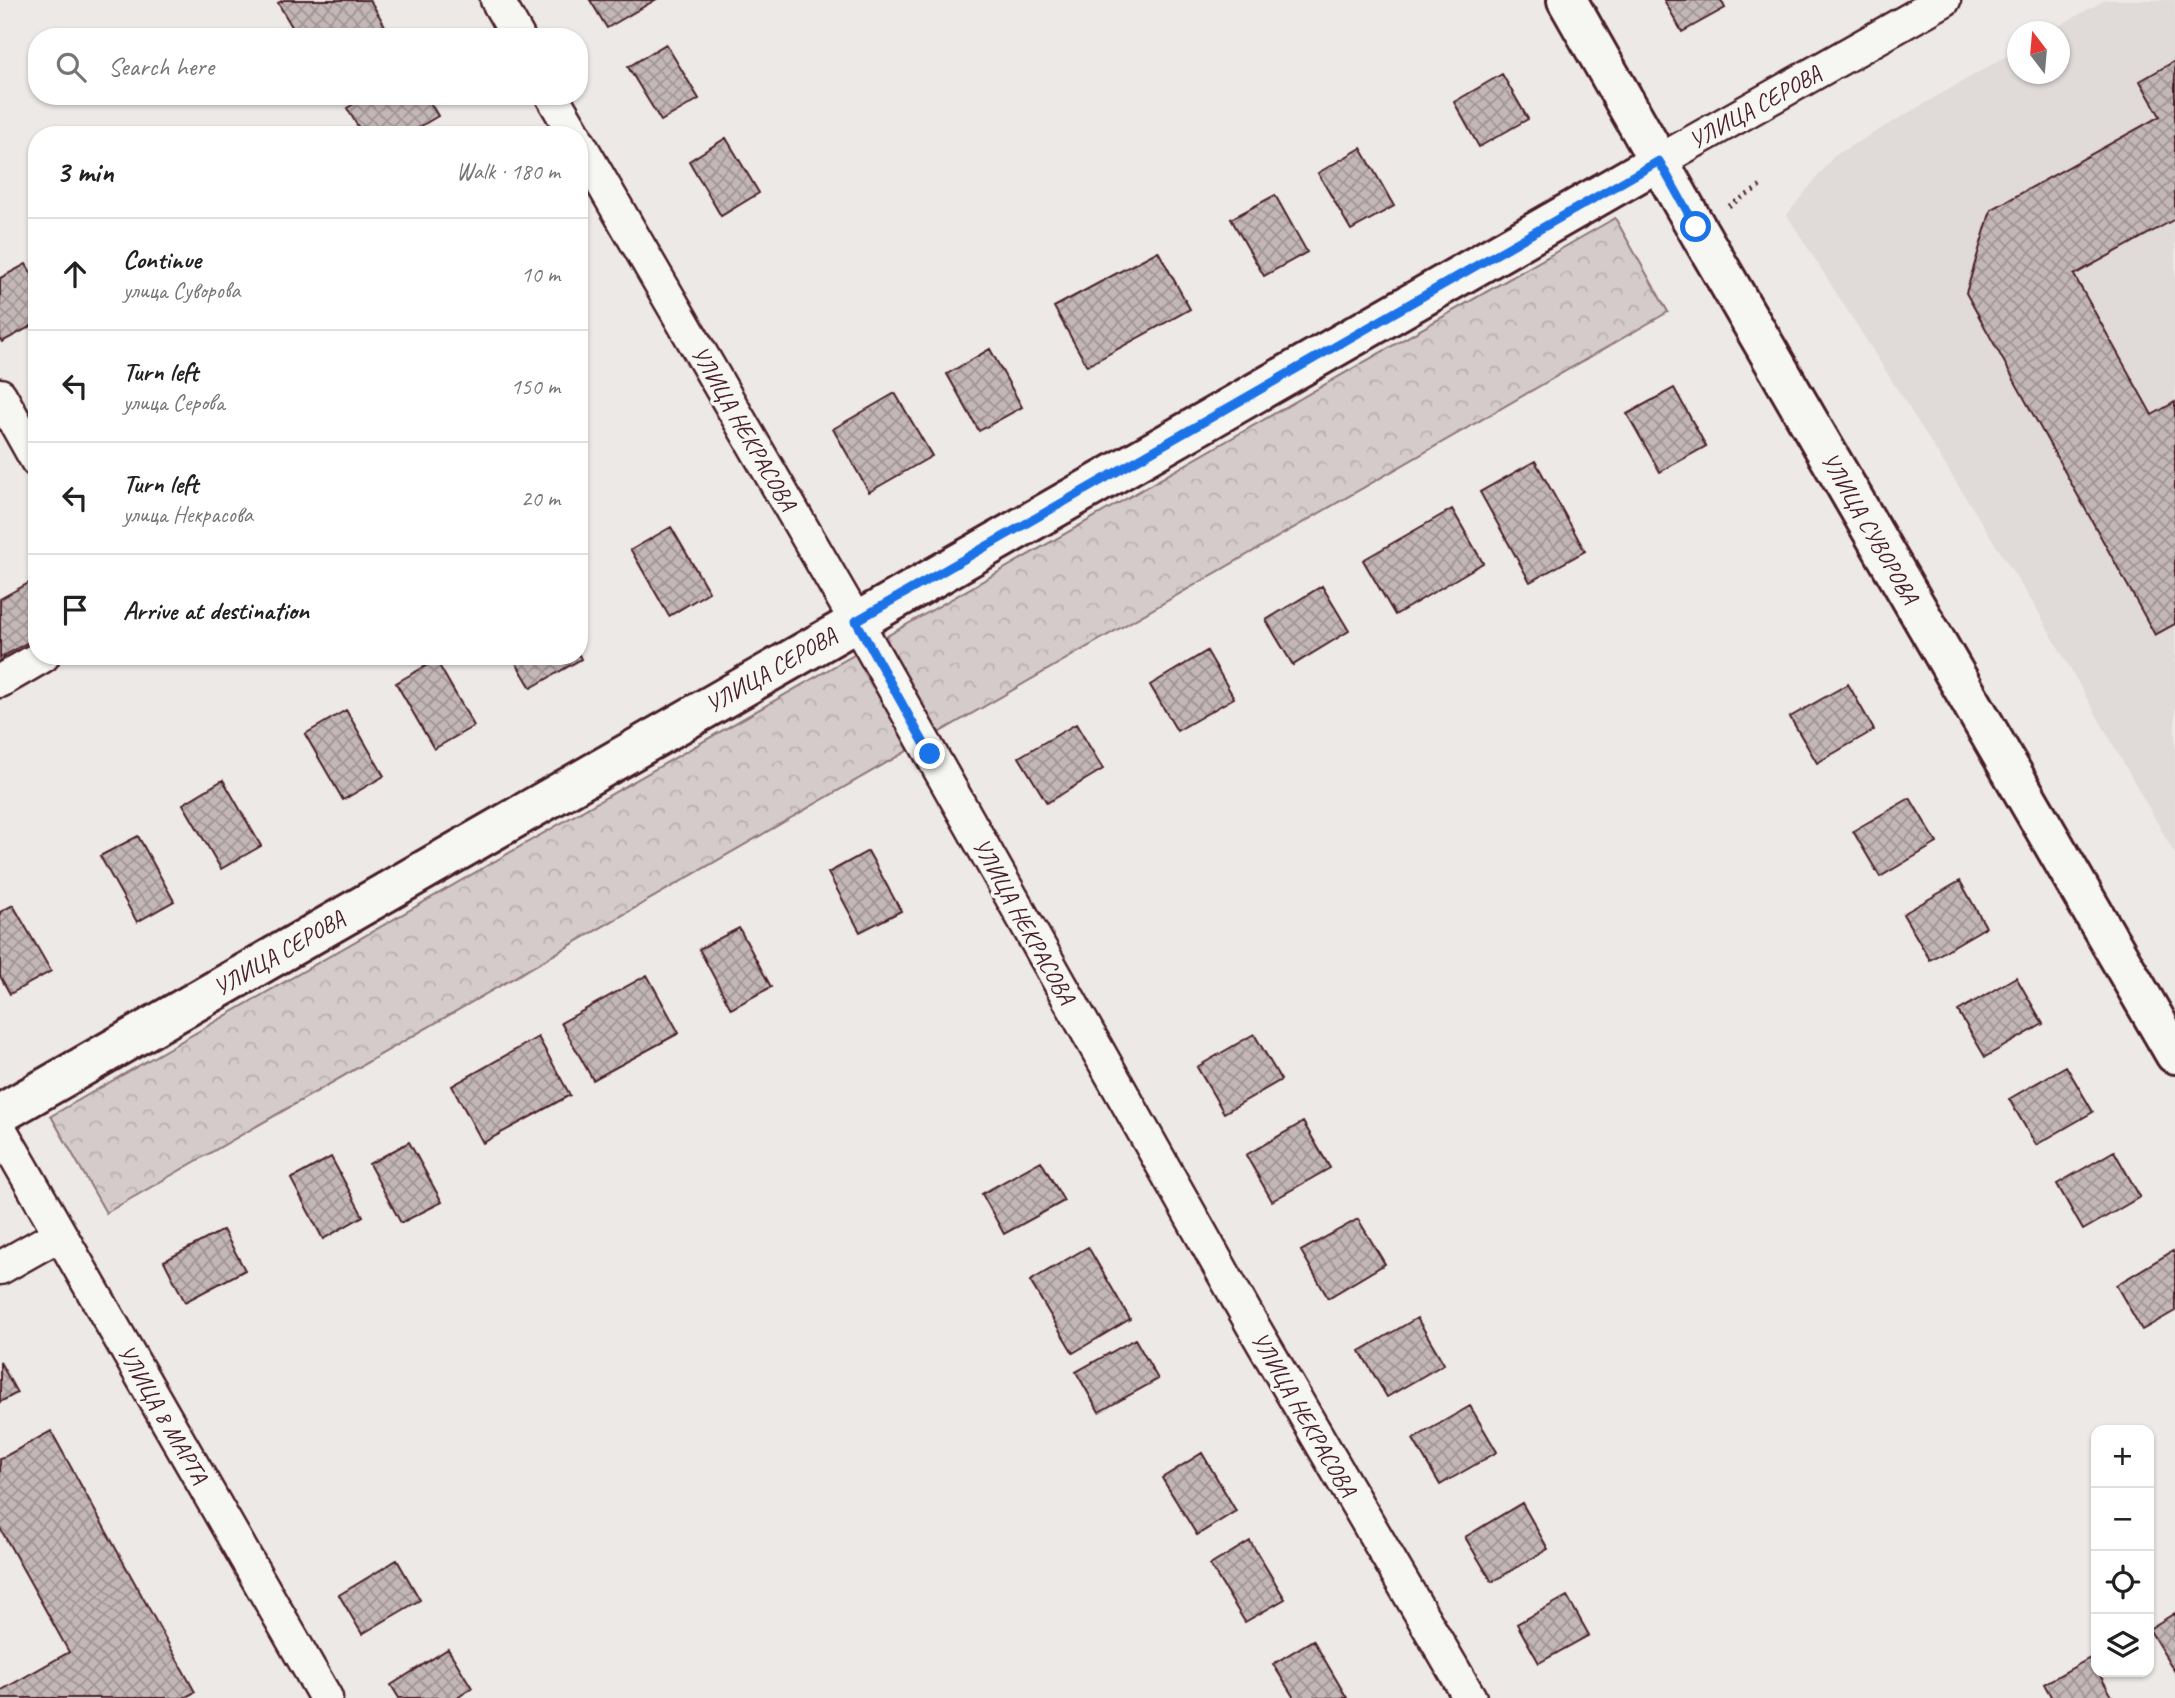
<!DOCTYPE html>
<meta charset="utf-8">
<style>
:root{--surface:#fff;--page:#f2f2f2;--text:#222;--muted:#767676;--line:#e0e0e0}
body{margin:0;font-family:Caveat,sans-serif;background:var(--page);color:var(--text)}
.controls{position:absolute;right:21px;bottom:21px;display:grid;overflow:hidden;border-radius:14px;box-shadow:0 2px 5px #0004}
.controls button{width:63px;height:63px;display:grid;place-items:center;padding:0;border:0;border-bottom:2px solid var(--line);background:var(--surface);color:var(--text);font:35px sans-serif}
.compass{position:absolute;left:2007px;top:21px;width:63px;height:63px;border-radius:50%;background:var(--surface);box-shadow:0 2px 5px #0004;rotate:344deg}
.stop{position:absolute;width:21px;height:21px;margin:-16px;border:5px solid #1a73e8;border-radius:50%;background:#fff}
.stop.end{background:#1a73e8;border-color:#fff;box-shadow:0 2px 7px #0008}
.list{margin:0;padding:0;list-style:none}
h2{display:flex;justify-content:space-between;align-items:center;height:91px;margin:0;padding:0 28px;font-size:30px}
h2 small{font-size:23px;font-weight:400;color:var(--muted)}
.list li{display:grid;grid-template-columns:46px 1fr auto;gap:21px;align-items:center;box-sizing:border-box;height:112px;padding:0 28px;border-top:2px solid var(--line)}
.list b{display:block;font-size:26px;white-space:nowrap}
.list p{margin:0;font-size:23px;white-space:nowrap;color:var(--muted)}
.list em{font-size:23px;font-style:normal;color:var(--muted)}
.icon{flex:none;width:38px;height:38px;fill:none;stroke:currentColor;stroke-width:2;stroke-linecap:round;stroke-linejoin:round}
.map{position:relative;flex:none;width:2175px;height:1698px;overflow:hidden}
.search{position:absolute;background:var(--surface);box-shadow:0 2px 5px #0004;left:28px;top:28px;width:560px;height:77px;display:flex;align-items:center;gap:18px;box-sizing:border-box;padding:0 24px;border-radius:28px;color:var(--muted);font-size:26px}
.panel{position:absolute;background:var(--surface);box-shadow:0 2px 5px #0004;left:28px;top:126px;width:560px;height:539px;border-radius:28px}
.map>svg:first-child{display:block}
.built{fill:#e0dad8}
.park{fill:url(#park-crowns);stroke:#8f757a;stroke-width:2}
.building{fill:url(#building-cross-hatch);stroke:#4a1f2b;stroke-width:2}
.lines{fill:none;stroke-linecap:round;stroke-linejoin:round}
.street-casing{stroke:#4a1f2b;stroke-width:37}
.secondary-casing{stroke:#4a1f2b;stroke-width:44}
.path{stroke:#4a1f2b;stroke-width:4.5;stroke-dasharray:2 5;stroke-linecap:butt}
.street{stroke:#f6f6f2;stroke-width:32}
.secondary{stroke:#f6f6f2;stroke-width:38}
.route{stroke:#1a73e8;stroke-width:9}
.labels{text-anchor:middle;stroke-width:7;stroke-linejoin:round;paint-order:stroke}
.street-label{font-size:24px;fill:#4a1f2b;stroke:#f6f6f2}
</style>
<div class="map">
<svg width="2175" height="1698" viewBox="0 0 2175 1698">
<defs>
<pattern id="park-crowns" width="20" height="18" patternUnits="userSpaceOnUse" patternTransform="scale(1.75)"><rect width="20" height="18" fill="#d4cbca"/><path d="M2 6a3 3 0 1 1 6 0M12 15a3 3 0 1 1 6 0" fill="none" stroke="#b8aeae"/></pattern>
<pattern id="building-cross-hatch" width="8" height="8" patternUnits="userSpaceOnUse" patternTransform="scale(1.75)"><rect width="8" height="8" fill="#c4b7b7"/><path d="M0 0l8 8M0 8l8-8" fill="none" stroke="#a19495"/></pattern>
</defs>
<rect width="100%" height="100%" fill="#ece9e6"/>
<filter id="ink" filterUnits="userSpaceOnUse"><feTurbulence type="fractalNoise" baseFrequency=".0143" numOctaves="2"/><feDisplacementMap in="SourceGraphic" scale="14" xChannelSelector="R" yChannelSelector="G"/><feConvolveMatrix kernelMatrix="1 2 1 2 8 2 1 2 1" color-interpolation-filters="sRGB"/></filter>
<g filter="url(#ink)">
<path class="built" d="M2105 0H2175V854L2039 613 1787 215 1834 156 2017 50 2018 74H2060V32L2050 31Z"/>
<path class="park" d="M1615 218 1668 312 106 1213 51 1116Z"/>
<path class="building" d="M284 0H370L389 33 382 37H298L278 3Z
M590 0H655L607 28Z
M1664 0H1721L1725 8 1682 32Z
M666 44 699 99 661 121 628 67Z
M2175 61V219L2074 275 2152 415 2175 402V624L2155 635 1966 293 1991 210 2160 116 2140 81Z
M1502 74 1528 119 1479 147 1454 102Z
M367 96H426L438 116 406 135H363L347 108Z
M726 138 759 193 721 216 689 161Z
M1361 148 1394 206 1351 230 1318 173Z
M1275 195 1307 252 1264 276 1231 219Z
M1158 251 1190 309 1087 366 1054 307Z
M26 264 37 283V323L2 342 0 339V278Z
M990 349 1022 407 979 431 947 374Z
M1674 388 1706 446 1660 472 1627 414Z
M895 393 932 456 869 492 833 429Z
M1535 461 1585 551 1530 582 1480 492Z
M1452 509 1483 563 1395 615 1363 560Z
M671 527 709 592 669 616 631 550Z
M34 580 37 585V637L0 658V599Z
M1322 586 1349 631 1293 665 1266 620Z
M1207 651 1234 698 1177 731 1150 685Z
M579 655 581 659 531 688 512 656Z
M436 660 474 726 434 749 396 683Z
M1848 684 1874 730 1817 763 1790 717Z
M346 710 384 776 343 800 305 734Z
M1076 724 1103 769 1047 803 1019 757Z
M223 780 261 846 221 869 183 804Z
M1910 798 1937 843 1880 877 1853 831Z
M138 836 174 901 137 922 100 856Z
M868 851 901 911 860 932 828 873Z
M1960 881 1986 927 1930 960 1903 914Z
M13 905 51 971 10 994 0 976V912Z
M739 928 771 987 731 1009 699 949Z
M647 975 679 1033 593 1080 561 1023Z
M2016 977 2043 1024 1985 1057 1958 1011Z
M1254 1034 1281 1080 1224 1113 1197 1067Z
M538 1037 570 1095 483 1143 452 1086Z
M2066 1066 2093 1112 2036 1145 2009 1099Z
M1303 1122 1330 1168 1272 1201 1246 1155Z
M409 1142 442 1202 401 1223 369 1164Z
M2114 1151 2140 1197 2083 1230 2057 1184Z
M331 1157 363 1216 323 1239 291 1179Z
M1041 1161 1064 1201 1004 1234 982 1194Z
M1358 1219 1385 1264 1328 1298 1301 1251Z
M223 1230 245 1270 185 1302 164 1261Z
M1088 1247 1130 1319 1073 1353 1030 1281Z
M2173 1251 2175 1255V1311L2142 1330 2116 1285Z
M1417 1318 1444 1364 1387 1397 1360 1351Z
M1135 1339 1158 1379 1099 1412 1076 1372Z
M0 1362 17 1393 0 1402Z
M1470 1406 1497 1452 1440 1485 1413 1439Z
M51 1431 195 1692 184 1698H0V1691L69 1652 0 1528V1459Z
M1202 1453 1236 1511 1197 1535 1162 1478Z
M1522 1503 1548 1549 1492 1582 1465 1537Z
M1250 1541 1285 1599 1245 1622 1210 1565Z
M397 1560 420 1600 362 1634 339 1595Z
M1567 1596 1589 1635 1539 1663 1517 1624Z
M2175 1613V1672L2149 1629Z
M1313 1640 1347 1698H1294L1273 1664Z
M448 1649 472 1688 457 1698H399L391 1685Z
M2090 1658 2113 1698H2052L2044 1684Z"/>
<g class="lines">
<g class="street-casing">
<path id="street" d="M497 0 518 37
M552 96 575 135
M579 143 856 621 1253 1326 1470 1698
M1659 161 1944 0
M0 395 37 461
M0 681 43 656
M0 1129 326 1698
M0 1268 60 1234"/>
</g>
<g class="secondary-casing">
<path id="secondary" d="M1567 0 1696 227 2175 1054
M0 1114 1659 161"/>
</g>
<path class="path" d="M1729 206 1764 184"/>
<use href="#street" class="street"/>
<use href="#secondary" class="secondary"/>
</g>
</g>
<g class="lines" filter="url(#ink)">
<path class="route" d="M930 754 856 621 1659 161 1696 227"/>
</g>
<g class="labels">
<g class="street-label">
<text transform="translate(1755 107) rotate(-29)" y="8">УЛИЦА СЕРОВА</text>
<text transform="translate(744 428) rotate(60)" y="8">УЛИЦА НЕКРАСОВА</text>
<text transform="translate(1870 528) rotate(60)" y="8">УЛИЦА СУВОРОВА</text>
<text transform="translate(771 670) rotate(-30)" y="8">УЛИЦА СЕРОВА</text>
<text transform="translate(1024 921) rotate(61)" y="8">УЛИЦА НЕКРАСОВА</text>
<text transform="translate(279 953) rotate(-30)" y="8">УЛИЦА СЕРОВА</text>
<text transform="translate(163 1414) rotate(60)" y="8">УЛИЦА 8 МАРТА</text>
<text transform="translate(1304 1414) rotate(60)" y="8">УЛИЦА НЕКРАСОВА</text>
</g>
</g>
</svg>
<div class="controls">
<button>+</button>
<button>−</button>
<button><svg class="icon" aria-label="locate" viewBox="0 0 24 24"><circle cx="12" cy="12" r="6"/><path d="M12 2v4M12 18v4M2 12h4M18 12h4"/></svg></button>
<button><svg class="icon" aria-label="layers" viewBox="0 0 24 24"><path d="M12 4l9 5-9 5-9-5zM3 14l9 5 9-5"/></svg></button>
</div>
<svg class="compass" viewBox="-18 -18 36 36"><path d="M0-13l5 13h-10z" fill="#e53935"/><path d="M0 13l5-13h-10z" fill="#767676"/></svg>
<div class="stop" style="left:1696px;top:227px"></div>
<div class="stop end" style="left:930px;top:754px"></div>
<div class="search"><svg class="icon" aria-label="search" viewBox="0 0 24 24"><circle cx="10" cy="10" r="6"/><path d="M15 15l6 6"/></svg>Search here</div>
<section class="panel">
<h2>3 min<small>Walk · 180 m</small></h2>
<ul class="list">
<li><svg class="icon" aria-label="ahead" viewBox="0 0 24 24"><path d="M12 20V5M6 11l6-6 6 6"/></svg><div><b>Continue</b><p>улица Суворова</p></div><em>10 m</em></li>
<li><svg class="icon" aria-label="left" viewBox="0 0 24 24"><path d="M17 20v-9H6M10 6l-5 5 5 5"/></svg><div><b>Turn left</b><p>улица Серова</p></div><em>150 m</em></li>
<li><svg class="icon" aria-label="left" viewBox="0 0 24 24"><path d="M17 20v-9H6M10 6l-5 5 5 5"/></svg><div><b>Turn left</b><p>улица Некрасова</p></div><em>20 m</em></li>
<li><svg class="icon" aria-label="arrive" viewBox="0 0 24 24"><path d="M6 21V4h12l-3 4 3 4H6"/></svg><div><b>Arrive at destination</b></div></li>
</ul>
</section>
</div>
